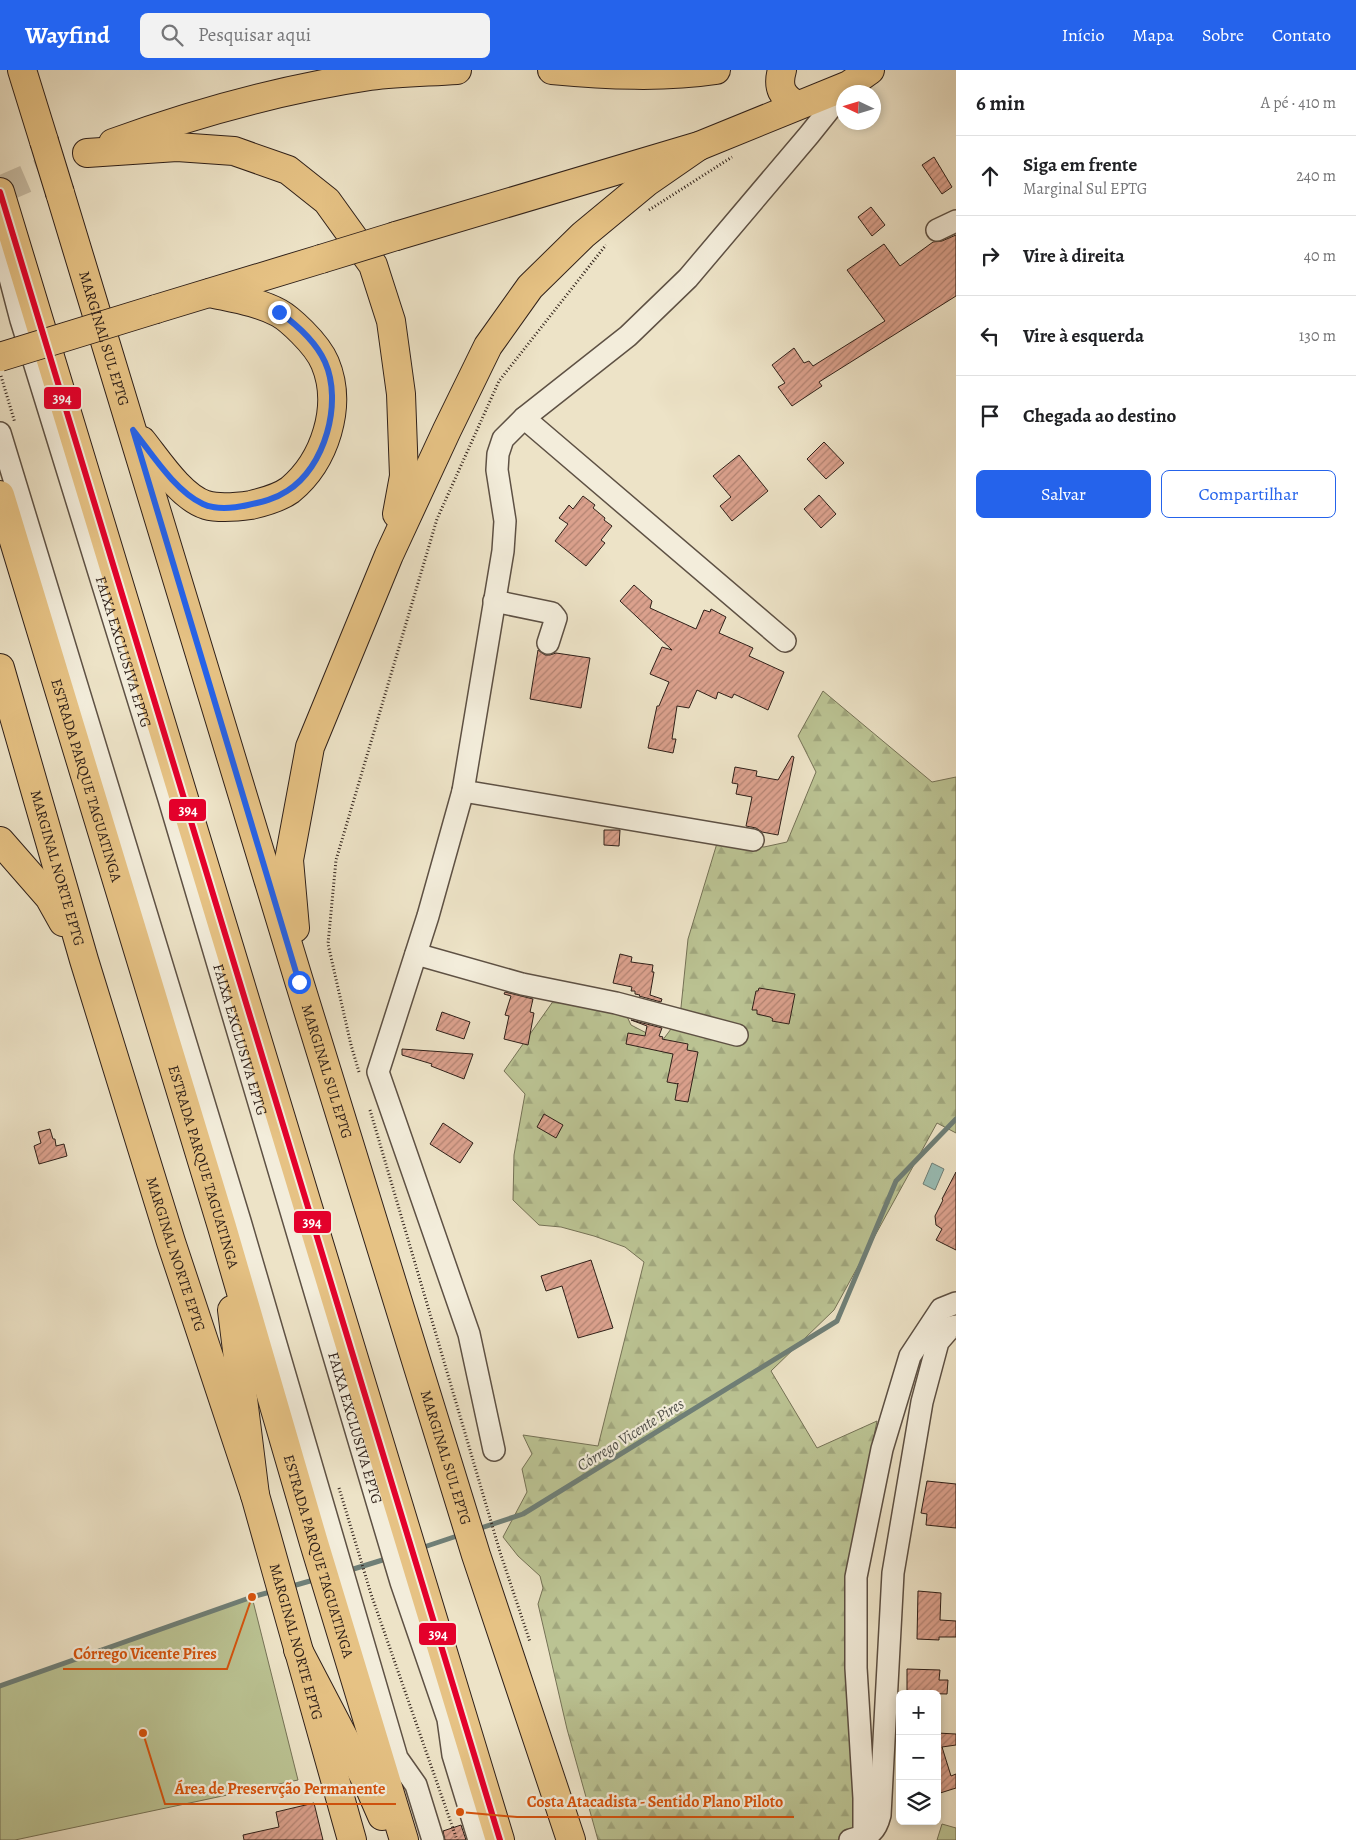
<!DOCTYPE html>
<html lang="pt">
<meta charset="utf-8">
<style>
:root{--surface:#fff;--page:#f2f2f2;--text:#202124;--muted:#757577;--line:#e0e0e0;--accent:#2563eb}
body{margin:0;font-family:Alegreya,serif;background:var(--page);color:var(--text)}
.controls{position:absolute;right:15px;bottom:15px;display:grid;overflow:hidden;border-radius:8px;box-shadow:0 2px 8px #0003}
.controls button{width:45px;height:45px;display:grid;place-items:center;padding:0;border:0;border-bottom:1px solid var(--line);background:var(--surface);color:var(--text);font:25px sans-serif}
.compass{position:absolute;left:836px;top:15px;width:45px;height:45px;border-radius:50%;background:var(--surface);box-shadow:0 2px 8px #0003;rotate:274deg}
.stop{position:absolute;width:15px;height:15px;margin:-11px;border:4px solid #2563eb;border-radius:50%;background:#fff}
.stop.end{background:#2563eb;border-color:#fff;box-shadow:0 1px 5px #0008}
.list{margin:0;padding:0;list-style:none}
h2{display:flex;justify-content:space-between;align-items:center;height:65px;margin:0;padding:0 20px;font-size:21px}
h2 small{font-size:16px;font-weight:400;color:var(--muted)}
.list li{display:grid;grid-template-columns:32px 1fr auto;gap:15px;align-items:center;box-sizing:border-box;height:80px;padding:0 20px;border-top:1px solid var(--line)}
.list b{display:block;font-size:19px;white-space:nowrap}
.list p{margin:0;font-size:16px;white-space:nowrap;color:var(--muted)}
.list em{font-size:16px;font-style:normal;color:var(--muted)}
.actions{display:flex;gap:10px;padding:15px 20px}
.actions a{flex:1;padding:11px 0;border:1px solid var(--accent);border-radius:8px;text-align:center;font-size:18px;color:var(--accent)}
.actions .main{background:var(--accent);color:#fff}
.icon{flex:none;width:28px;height:28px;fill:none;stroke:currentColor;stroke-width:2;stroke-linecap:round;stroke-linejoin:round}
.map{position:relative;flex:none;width:956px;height:1770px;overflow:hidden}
header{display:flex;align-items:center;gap:30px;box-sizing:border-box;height:70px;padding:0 25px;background:var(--accent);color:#fff}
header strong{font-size:24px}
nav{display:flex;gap:28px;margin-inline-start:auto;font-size:18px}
.search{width:350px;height:45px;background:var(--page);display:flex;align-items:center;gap:12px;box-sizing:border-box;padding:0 18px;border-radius:8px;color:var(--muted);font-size:19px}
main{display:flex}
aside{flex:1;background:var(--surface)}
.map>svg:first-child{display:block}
.forest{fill:url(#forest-firs);stroke:#757256}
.green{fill:#bbc393;stroke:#757256}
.water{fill:#99beb6;stroke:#6f7f77}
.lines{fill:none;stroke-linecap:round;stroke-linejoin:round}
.stream{stroke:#6f7f77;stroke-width:5}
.building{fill:url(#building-hatch);stroke:#2f2019}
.major-tunnel{stroke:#c7bca4;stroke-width:28;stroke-dasharray:28 14;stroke-linecap:butt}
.minor-casing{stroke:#5e5144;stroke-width:24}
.major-casing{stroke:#2f2019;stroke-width:30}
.highway-casing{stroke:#2f2019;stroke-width:30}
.path{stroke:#2f2019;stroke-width:3;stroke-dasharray:1 2.5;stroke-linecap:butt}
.minor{stroke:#f3eddb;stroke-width:21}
.major{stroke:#e6c284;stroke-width:28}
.highway{stroke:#e6c284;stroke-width:28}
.major-bridge-casing{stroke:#2f2019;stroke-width:30;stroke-linecap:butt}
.major-bridge{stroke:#e6c284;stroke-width:28}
.bus-1-casing{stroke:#f3eddb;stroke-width:10}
.bus-1{stroke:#e4002b;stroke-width:6}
.route{stroke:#2563eb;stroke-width:6}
.labels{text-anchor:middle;stroke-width:4.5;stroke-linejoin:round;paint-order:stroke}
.street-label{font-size:15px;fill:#2f2019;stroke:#f3eddb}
.water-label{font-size:16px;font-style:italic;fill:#4f4f48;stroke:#f3eddb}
.leader{fill:none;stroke:#d6530d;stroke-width:2}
.callout-dot{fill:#d6530d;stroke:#f3eddb;stroke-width:2}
.callout-label{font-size:16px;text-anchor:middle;font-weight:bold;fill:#d6530d;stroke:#f3eddb;stroke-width:4.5;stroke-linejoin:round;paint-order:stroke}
.line-badge{stroke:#f3eddb;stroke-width:2}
.badge-label{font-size:14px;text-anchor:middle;font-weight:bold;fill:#fff}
</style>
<header>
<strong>Wayfind</strong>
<div class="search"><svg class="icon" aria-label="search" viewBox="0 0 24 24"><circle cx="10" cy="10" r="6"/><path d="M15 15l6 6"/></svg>Pesquisar aqui</div>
<nav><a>Início</a><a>Mapa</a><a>Sobre</a><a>Contato</a></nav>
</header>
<main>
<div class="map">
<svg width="956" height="1770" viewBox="0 0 956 1770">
<defs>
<pattern id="forest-firs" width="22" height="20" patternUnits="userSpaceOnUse" patternTransform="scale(1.25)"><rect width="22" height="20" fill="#bbc393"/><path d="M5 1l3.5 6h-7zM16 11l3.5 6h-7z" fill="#a1a77e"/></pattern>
<pattern id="building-hatch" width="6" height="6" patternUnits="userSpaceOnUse" patternTransform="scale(1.25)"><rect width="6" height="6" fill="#dba18d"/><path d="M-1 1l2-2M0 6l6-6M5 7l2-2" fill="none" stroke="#b28372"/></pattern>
</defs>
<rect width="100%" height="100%" fill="#ede3c7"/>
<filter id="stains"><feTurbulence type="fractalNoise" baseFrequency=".004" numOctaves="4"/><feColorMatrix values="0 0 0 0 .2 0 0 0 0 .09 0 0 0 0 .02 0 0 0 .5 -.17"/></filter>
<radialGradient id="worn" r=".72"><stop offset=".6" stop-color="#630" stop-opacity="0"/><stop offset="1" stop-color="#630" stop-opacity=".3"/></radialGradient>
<path class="forest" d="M823 621 932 712 956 707V1063L937 1053 834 1240 771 1301 817 1378 877 1351 846 1503V1524L860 1770H598L567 1659 538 1534 543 1518 540 1506 518 1486 503 1467 527 1422 522 1399 532 1384 523 1365 598 1376 644 1192 625 1177 594 1166 561 1157 539 1155 513 1130 514 1085 525 1024 504 1001 554 930 623 938 631 955 662 971 680 947 688 869 718 770 764 777 787 772 816 702 798 666Z"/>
<path class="green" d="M252 1527 298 1710 15 1770H0V1616Z
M942 1754 956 1758V1770H937Z"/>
<path class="water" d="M932 1093 944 1099 935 1120 923 1114Z"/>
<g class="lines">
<path class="stream" d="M475 1460 523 1444 837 1251 896 1111 956 1049
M421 1478 460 1465
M347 1501 389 1488
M289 1517 317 1509
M0 1616 252 1527 274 1521"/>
</g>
<path class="building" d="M934 87 952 117 942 124 922 95Z
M871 137 885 155 872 166 858 147Z
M956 165V226L819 312 822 316 792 336 778 317 785 313 772 295 794 278 804 293 809 291 813 296 885 251 847 200 884 174 900 196 933 172 942 171Z
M824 372 844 393 826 409 807 389Z
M739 385 768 421 732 451 720 436 731 427 713 406Z
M819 425 836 444 821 458 804 439Z
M583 426 595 435 593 438 605 448 604 450 612 456 601 470 605 473 586 496 555 471 568 454 559 448 569 435 573 439Z
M634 515 652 531 650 538 696 559 704 540 710 542 711 539 726 547 719 563 753 578 749 586 784 602 768 640 734 624 732 628 718 622 716 629 697 620 689 638 677 636 672 669H676L673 683 648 678 657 636H659L669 612 650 604 662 577 672 580 620 531Z
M538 580 545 585H550L556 583 590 588 581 638 530 629Z
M792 686 794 687 778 765 762 762 756 758 746 756 752 727 736 724 738 714 732 713 735 697 757 701 756 706 778 710Z
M604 760H620L619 776 604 775Z
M620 884 632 887 631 892 653 895 652 902H654L650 925 662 929 661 932 639 926 640 925 635 924V921H631L632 917 613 913Z
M759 918 795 924 789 954 772 951 773 949 770 947 757 944V940H752L756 921H758Z
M505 922 533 929 530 942 534 943 528 975 504 969 509 946 505 945 511 926 504 924Z
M442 942 470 952 464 969 436 960Z
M631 950 662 958 659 966 663 967 662 969 688 974 687 980 698 982 688 1032 675 1030 678 1013V1014L667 1012 673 984 626 974 628 963 645 966 647 956Z
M402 979 473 984 464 1009 431 996 432 994 402 985Z
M544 1044 563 1055 556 1068 537 1057Z
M443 1053 473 1073 460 1093 430 1074Z
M50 1059 53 1069H55L56 1076 64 1074 67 1086 39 1094 34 1076 41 1073 38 1062Z
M956 1102V1180L936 1170 942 1159 936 1155 935 1146 943 1130 942 1129Z
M591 1190 613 1258 578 1268 562 1216 546 1221 541 1206Z
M927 1411 956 1414V1458L926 1455 927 1444 921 1443Z
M918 1521 941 1523 940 1550 956 1551V1567H939V1570L917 1569Z
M907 1599 940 1600 939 1610H948L947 1624 907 1623Z
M937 1663 956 1664V1675L942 1677 951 1706 956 1704V1718L937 1724Z
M314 1733 323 1770H244L243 1765 279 1757 276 1742Z
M461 1755 466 1770H445L443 1761Z"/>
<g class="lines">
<path class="major-tunnel" d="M0 120 77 87"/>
<g class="minor-casing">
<g id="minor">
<path d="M937 160 956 151"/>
<path id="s1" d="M0 170 21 250 169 729 381 1445 401 1512 448 1649 453 1685 479 1770"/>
<path d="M0 363 240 1151 397 1688 416 1715 433 1770"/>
<path d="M494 531 552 543 556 548 548 573"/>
<path d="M785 571 524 348 628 266 688 208 809 65 849 15"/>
<path d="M463 721 753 770"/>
<path d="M416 884 522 914 616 933 737 965"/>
<path d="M494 1380 469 1264 378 1002 428 846 463 721 503 481 505 451 497 400 498 384 503 369 524 348"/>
<path d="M864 1766V1728L856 1598V1507L882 1379 910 1286 941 1239 956 1233"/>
<path d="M850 1770C868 1765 875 1765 880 1745L893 1503 922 1332 938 1272 951 1257 956 1256"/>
</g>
</g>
<g class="major-casing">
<g id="major">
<path d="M22 0 44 71"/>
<path d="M552 0C606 5 663 8 716 0"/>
<path d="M782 0C777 17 782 28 798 35"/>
<path d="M113 73C196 43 283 19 370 6 399 2 428 2 457 0"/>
<path d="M87 83 177 77 234 81 288 100 327 131 373 195 391 251 401 324 404 406 397 444"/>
<path id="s2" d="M60 123 299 911 476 1485 571 1770"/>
<path d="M396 166 699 76 849 15 870 0"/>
<path d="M156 239 321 189"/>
<path d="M142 371C158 391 181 427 206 435 220 439 237 437 251 435 264 432 279 428 290 420 325 391 343 336 325 293 320 281 311 271 302 262 295 255 288 248 279 243 259 232 232 228 210 223"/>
<path id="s3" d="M0 598 84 890 171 1172 255 1425 352 1770"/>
<path d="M0 771 49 827 63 852"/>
<path d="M295 858 289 790 310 677 389 485 447 360 488 276 530 217 583 165 647 112 699 76"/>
</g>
</g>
<g class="highway-casing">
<g id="highway">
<path d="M0 122 500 1770"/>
<path id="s4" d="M0 425 222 1157 314 1473 404 1770"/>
<path d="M232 1240 255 1425"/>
<path d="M298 1580 368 1714 382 1746"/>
</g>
</g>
<path class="path" d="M649 140 732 87
M1 306 15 353
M359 1002 351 975 328 874 336 790 437 449 499 311 606 175
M370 1040 500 1482 530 1572
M339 1418 371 1524 457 1770"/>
<use href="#minor" class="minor"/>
<use href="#major" class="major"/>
<use href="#highway" class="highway"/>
<g class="major-bridge-casing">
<path id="major-bridge" d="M44 71 60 123
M321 189 396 166
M0 287 156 239"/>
</g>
<use href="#major-bridge" class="major-bridge"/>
<g class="bus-1-casing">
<path id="bus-1" d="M0 122 500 1770"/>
</g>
<use href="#bus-1" class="bus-1"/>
</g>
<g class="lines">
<path class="route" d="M279 242C297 255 316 272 325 292 343 332 325 398 287 421 275 429 262 432 248 435 235 438 216 440 203 434 175 421 152 384 133 360L299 912"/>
</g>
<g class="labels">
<g class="street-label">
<text dy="5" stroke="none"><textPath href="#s2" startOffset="152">MARGINAL SUL EPTG</textPath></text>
<text dy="5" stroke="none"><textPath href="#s1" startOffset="430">FAIXA EXCLUSIVA EPTG</textPath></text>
<text dy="5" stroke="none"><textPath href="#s4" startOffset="298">ESTRADA PARQUE TAGUATINGA</textPath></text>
<text dy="5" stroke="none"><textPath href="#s3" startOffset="208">MARGINAL NORTE EPTG</textPath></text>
<text dy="5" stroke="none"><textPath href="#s1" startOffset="835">FAIXA EXCLUSIVA EPTG</textPath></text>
<text dy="5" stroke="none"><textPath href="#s2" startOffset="918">MARGINAL SUL EPTG</textPath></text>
<text dy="5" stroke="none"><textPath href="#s4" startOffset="702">ESTRADA PARQUE TAGUATINGA</textPath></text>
<text dy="5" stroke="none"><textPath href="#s3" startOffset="612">MARGINAL NORTE EPTG</textPath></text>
<text dy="5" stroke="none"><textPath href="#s1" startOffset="1240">FAIXA EXCLUSIVA EPTG</textPath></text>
<text dy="5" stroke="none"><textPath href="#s2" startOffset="1322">MARGINAL SUL EPTG</textPath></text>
<text dy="5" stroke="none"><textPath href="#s4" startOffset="1108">ESTRADA PARQUE TAGUATINGA</textPath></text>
<text dy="5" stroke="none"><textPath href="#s3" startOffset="1018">MARGINAL NORTE EPTG</textPath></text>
</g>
<g class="water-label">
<text transform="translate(630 1364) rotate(-32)" y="6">Córrego Vicente Pires</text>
</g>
</g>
<path class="leader" d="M252 1527L227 1599H63M143 1663L165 1734H396M460 1742L517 1747H794"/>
<g class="callout-dot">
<circle cx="252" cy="1527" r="5"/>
<circle cx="143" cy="1663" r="5"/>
<circle cx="460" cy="1742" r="5"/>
</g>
<g class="callout-label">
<text x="145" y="1589">Córrego Vicente Pires</text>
<text x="280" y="1724">Área de Preservção Permanente</text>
<text x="655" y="1737">Costa Atacadista - Sentido Plano Piloto</text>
</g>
<g class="line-badge">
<rect x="43" y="316" width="39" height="24" rx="5" fill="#e4002b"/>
<rect x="168" y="728" width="39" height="24" rx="5" fill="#e4002b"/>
<rect x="293" y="1140" width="39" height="24" rx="5" fill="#e4002b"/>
<rect x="418" y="1552" width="39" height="24" rx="5" fill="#e4002b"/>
</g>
<g class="badge-label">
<text x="62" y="333">394</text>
<text x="188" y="745">394</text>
<text x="312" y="1157">394</text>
<text x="438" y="1569">394</text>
</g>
<rect width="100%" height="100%" filter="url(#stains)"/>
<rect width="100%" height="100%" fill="url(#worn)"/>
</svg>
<div class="controls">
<button>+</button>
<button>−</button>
<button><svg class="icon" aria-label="layers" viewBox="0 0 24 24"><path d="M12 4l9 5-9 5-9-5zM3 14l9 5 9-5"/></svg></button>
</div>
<svg class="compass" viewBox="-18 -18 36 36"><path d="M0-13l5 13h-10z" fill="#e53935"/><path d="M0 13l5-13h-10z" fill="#757577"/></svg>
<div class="stop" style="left:299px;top:912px"></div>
<div class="stop end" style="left:279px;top:242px"></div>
</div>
<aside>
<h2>6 min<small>A pé · 410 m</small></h2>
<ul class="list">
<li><svg class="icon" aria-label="ahead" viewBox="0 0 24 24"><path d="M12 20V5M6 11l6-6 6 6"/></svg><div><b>Siga em frente</b><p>Marginal Sul EPTG</p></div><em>240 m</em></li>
<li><svg class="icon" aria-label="right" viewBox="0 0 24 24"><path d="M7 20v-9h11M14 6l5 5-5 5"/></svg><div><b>Vire à direita</b></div><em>40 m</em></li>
<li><svg class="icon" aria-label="left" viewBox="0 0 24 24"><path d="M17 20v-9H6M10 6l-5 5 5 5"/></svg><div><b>Vire à esquerda</b></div><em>130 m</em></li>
<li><svg class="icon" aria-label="arrive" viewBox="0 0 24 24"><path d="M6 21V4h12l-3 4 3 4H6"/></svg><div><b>Chegada ao destino</b></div></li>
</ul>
<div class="actions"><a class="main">Salvar</a><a>Compartilhar</a></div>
</aside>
</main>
